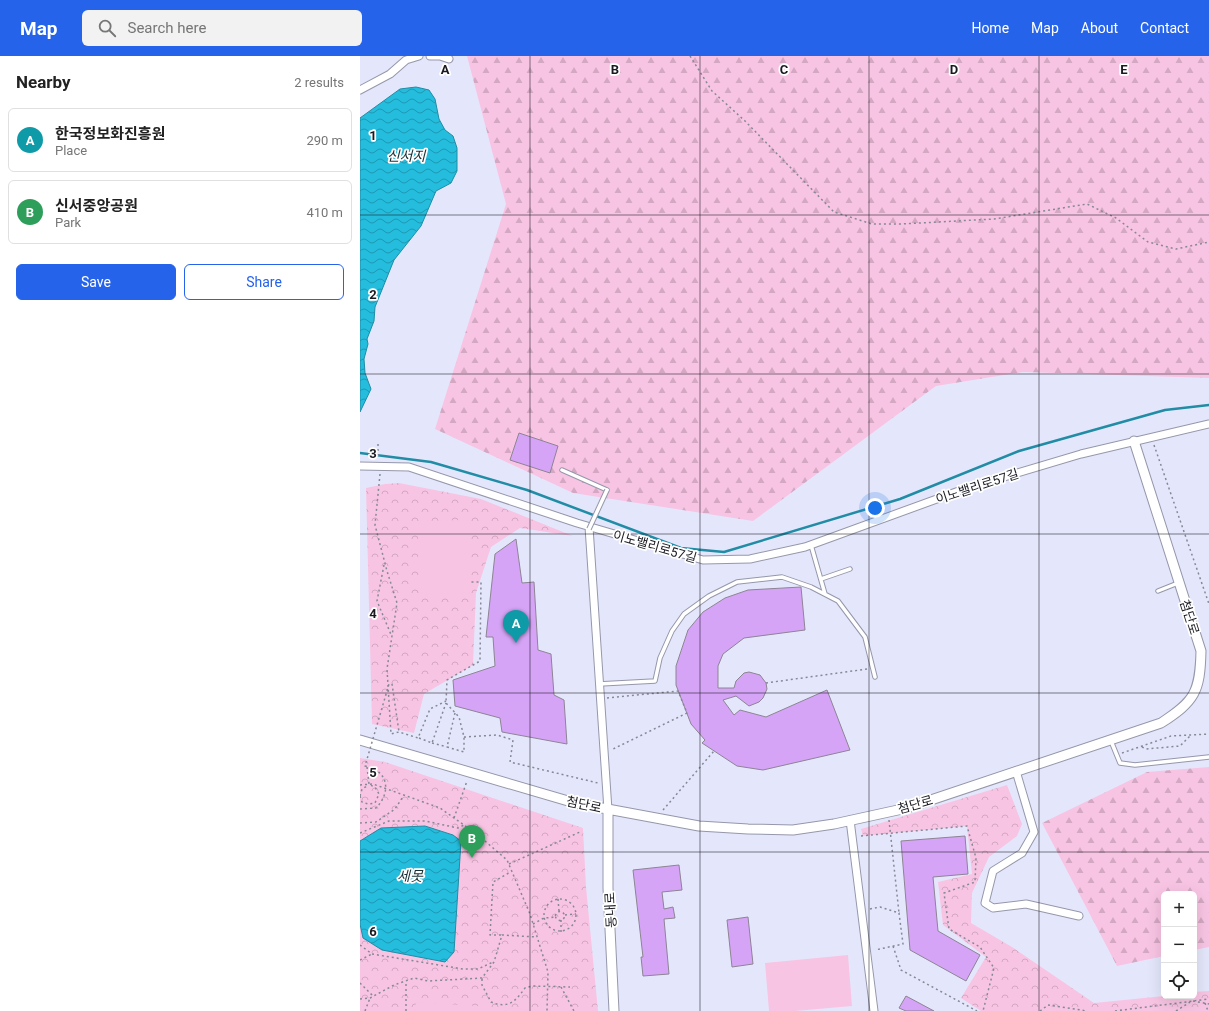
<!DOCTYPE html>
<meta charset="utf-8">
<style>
:root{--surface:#fff;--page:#f2f2f2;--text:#222;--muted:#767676;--line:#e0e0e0;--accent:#2563eb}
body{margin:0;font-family:Roboto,"Noto Sans KR",sans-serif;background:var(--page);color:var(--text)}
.controls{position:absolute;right:12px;bottom:12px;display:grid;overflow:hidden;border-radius:6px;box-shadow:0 4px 16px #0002}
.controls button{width:36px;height:36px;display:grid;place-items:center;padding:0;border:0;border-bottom:1px solid var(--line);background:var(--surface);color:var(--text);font:20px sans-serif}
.you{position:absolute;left:515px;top:452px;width:14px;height:14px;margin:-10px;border:3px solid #fff;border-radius:50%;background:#1a73e8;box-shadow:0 0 0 6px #1a73e833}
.badge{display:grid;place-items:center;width:26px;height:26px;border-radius:50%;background:var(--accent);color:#fff;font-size:13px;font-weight:700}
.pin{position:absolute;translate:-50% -33px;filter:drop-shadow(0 1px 2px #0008)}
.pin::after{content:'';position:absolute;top:21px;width:14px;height:12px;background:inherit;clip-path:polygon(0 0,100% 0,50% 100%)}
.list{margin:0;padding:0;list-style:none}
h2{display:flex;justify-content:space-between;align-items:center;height:52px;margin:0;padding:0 16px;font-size:17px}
h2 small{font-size:13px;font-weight:400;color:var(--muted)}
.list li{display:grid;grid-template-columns:26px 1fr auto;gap:12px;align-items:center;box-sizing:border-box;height:64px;margin:0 8px 8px;padding:0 8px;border:1px solid var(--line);border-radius:6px}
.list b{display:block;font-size:15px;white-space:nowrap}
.list p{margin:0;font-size:13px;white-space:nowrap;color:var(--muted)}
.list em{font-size:13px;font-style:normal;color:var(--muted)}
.actions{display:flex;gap:8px;padding:12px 16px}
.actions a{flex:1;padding:9px 0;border:1px solid var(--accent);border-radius:6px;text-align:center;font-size:14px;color:var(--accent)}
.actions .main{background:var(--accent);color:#fff}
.icon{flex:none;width:22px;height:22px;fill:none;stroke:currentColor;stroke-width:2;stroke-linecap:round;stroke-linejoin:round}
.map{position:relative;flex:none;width:849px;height:955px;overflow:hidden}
header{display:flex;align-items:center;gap:24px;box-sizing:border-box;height:56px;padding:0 20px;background:var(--accent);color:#fff}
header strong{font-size:19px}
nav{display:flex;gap:22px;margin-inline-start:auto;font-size:14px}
.search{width:280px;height:36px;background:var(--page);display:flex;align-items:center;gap:10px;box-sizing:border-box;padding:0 14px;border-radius:6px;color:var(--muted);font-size:15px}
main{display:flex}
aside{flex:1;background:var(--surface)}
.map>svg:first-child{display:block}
.forest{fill:url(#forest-firs)}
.park{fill:url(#park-crowns)}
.garden{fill:#f8c4e3}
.water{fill:url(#water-waves);stroke:#218ca5}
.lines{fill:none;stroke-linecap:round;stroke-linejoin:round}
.stream{stroke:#218ca5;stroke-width:2.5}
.building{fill:#d5a4f6;stroke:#8d8494}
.service-casing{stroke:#9597aa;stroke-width:5.5}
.minor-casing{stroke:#9597aa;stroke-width:9}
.tertiary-casing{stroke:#9597aa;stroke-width:11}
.path{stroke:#868896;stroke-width:1.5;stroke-dasharray:2 3;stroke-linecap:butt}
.service{stroke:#fff;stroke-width:3.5}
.minor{stroke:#fff;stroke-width:7}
.tertiary{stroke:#fff;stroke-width:9}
.service-bridge-casing{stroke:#9597aa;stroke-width:5.5;stroke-linecap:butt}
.path-bridge{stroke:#868896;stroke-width:1.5;stroke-dasharray:2 3;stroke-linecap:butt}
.service-bridge{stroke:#fff;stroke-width:3.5}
.grid{fill:none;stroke:#191a21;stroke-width:1;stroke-opacity:0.55}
.labels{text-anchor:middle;stroke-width:3.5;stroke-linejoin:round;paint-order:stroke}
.street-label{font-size:13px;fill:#191a21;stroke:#fff}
.water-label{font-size:14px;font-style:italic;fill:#162e34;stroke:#fff}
.grid-label{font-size:13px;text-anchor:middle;font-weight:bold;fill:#191a21;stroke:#fff;stroke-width:3.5;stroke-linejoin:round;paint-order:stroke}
</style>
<header>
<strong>Map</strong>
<div class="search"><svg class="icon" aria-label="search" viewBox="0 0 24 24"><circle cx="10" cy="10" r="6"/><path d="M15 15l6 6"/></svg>Search here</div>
<nav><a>Home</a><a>Map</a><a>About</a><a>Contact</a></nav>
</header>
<main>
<aside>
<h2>Nearby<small>2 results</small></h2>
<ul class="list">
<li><span class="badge" style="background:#0f9aa8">A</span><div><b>한국정보화진흥원</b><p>Place</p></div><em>290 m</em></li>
<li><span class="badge" style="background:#2e9e5b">B</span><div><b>신서중앙공원</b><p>Park</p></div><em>410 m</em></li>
</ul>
<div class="actions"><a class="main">Save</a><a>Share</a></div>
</aside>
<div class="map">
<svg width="849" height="955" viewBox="0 0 849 955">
<defs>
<pattern id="forest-firs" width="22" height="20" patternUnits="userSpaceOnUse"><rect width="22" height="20" fill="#f8c4e3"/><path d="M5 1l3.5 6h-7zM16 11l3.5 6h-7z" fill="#d4a8c2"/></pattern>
<pattern id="park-crowns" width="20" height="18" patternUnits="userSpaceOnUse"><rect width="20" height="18" fill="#f8c4e3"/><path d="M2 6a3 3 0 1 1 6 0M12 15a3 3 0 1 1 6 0" fill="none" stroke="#d4a8c2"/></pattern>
<pattern id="water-waves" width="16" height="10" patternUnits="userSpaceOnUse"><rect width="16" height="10" fill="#24bddd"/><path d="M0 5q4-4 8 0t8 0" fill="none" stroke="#1e99b3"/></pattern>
</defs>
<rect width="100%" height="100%" fill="#e4e7fb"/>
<path class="forest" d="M107 0H849V322L663 316 576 330 393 465 213 437 75 373 146 148Z
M849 711V891L834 894V838H804V900L757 910 682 767 787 716Z"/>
<path class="park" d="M39 427 121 443 213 480 160 472 131 491 116 537 113 609 64 638 54 677 12 668 6 432 25 428Z
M0 702 25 706 223 772 226 831 238 955H0Z
M647 729 662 768 657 780 629 801 612 837 611 867 652 891 734 947 804 940H834V936L849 935V955H621L601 942 626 901 583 869 578 826 612 818 607 770 503 780 501 773Z"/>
<path class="garden" d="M110 464 111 537 59 538 58 465Z
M488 899 492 950 435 955H409L405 907Z
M56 946 178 954V955H55Z"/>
<path class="water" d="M56 31 69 34 75 43 79 63 85 74 93 80 97 92V115L91 127 76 135 61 170 34 204 15 251 14 265 7 283 8 288 4 303 5 317 11 333 0 356V62L40 33Z
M65 770 93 779 101 785 94 896 85 906 22 894 3 882 0 868V785L21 772Z"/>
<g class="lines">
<path class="stream" d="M0 397 71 406 167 434 321 492 364 496 540 443 659 395 805 354 849 349"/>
</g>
<path class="building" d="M159 377 198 390 190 417 150 404Z
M156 483 162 527 174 526 178 594 191 598 194 639 204 644 207 688 142 676 140 662 95 650 93 624 135 610 133 581H126L135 498Z
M441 531 445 574 384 582 363 598 358 610V632H374L376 625 384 617 389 616 400 619 406 627 407 633 403 642 399 646 389 650 376 640 363 644 374 659 380 654 406 661 467 634 490 694 403 714 377 710 342 687 345 684 331 668 316 629V610L328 574 343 556 365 542 388 534Z
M605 780 608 818 573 821 578 875 620 899 606 925 550 894 541 785Z
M319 809 322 834 302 836 304 853 313 851 315 862 304 863 309 918 283 920 281 901H283L273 814Z
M388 861 393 908 372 911 367 864Z
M546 940 574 955H546L539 952Z"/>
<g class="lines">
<g class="service-casing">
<path id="service" d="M202 414 247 434
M451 489 465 538
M461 523 490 513
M798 535 818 527
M239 628 295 625 300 602 312 575 324 558 349 540 377 526 422 521 451 531 478 545 505 581 515 621
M751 685 760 707 775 709 849 701"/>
</g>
<g class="minor-casing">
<path id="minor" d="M70 0H80L89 3
M0 34 30 18 46 4 59 0
M0 410 49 411 217 467 343 504 390 503 445 491 607 432 721 398 849 368
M229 471 248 754
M656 715 674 776 662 797 633 815 625 847 633 852 666 848 719 860
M490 764 514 955"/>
</g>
<g class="tertiary-casing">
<path id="tertiary" d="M0 684 215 747 339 770 388 773 433 774 474 768 547 752 801 667C835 645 840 636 841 595L774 385
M248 754V832L254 955"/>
</g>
<path class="path" d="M330 0 352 35 385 65 474 156 512 168H541L634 163 727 148 756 162 788 186 816 193 849 186
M18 388V402
M794 389 849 548
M20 418 15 469 27 515 37 547 27 613 31 678 39 676 58 682 70 653 86 645
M24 509 17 545 32 581
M406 627 507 613
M247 642 318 635 327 657 251 694
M95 657 87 691 104 696V681L99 661 86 647 87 624 120 605 121 526H111
M104 681 137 679 153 684 150 706 238 727
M59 682 72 687 86 647
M72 687 87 691
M782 691 786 693 820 690 831 679
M762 697 811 680 849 678
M7 711 9 728
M0 729 13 728 80 752 118 779 147 804 170 858 188 916 187 955
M0 740 2 746 8 748 15 747 19 738 15 731 10 729
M0 740 2 733 7 730
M303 754 354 695
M94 762 107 725
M529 764 539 857
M0 767 16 766 35 753 44 739
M0 777 29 765H65L98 772 104 769
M501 780 607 770 616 802 615 826 584 837 589 873 620 891 634 912 623 955
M149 808 220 776
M198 843 199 855
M184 859a16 16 0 1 1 32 0a16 16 0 1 1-32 0Z
M510 853 520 851 539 857 543 888 515 894
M195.5 860a4.5 4.5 0 1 1 9 0a4.5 4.5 0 1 1-9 0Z
M205 859 216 858
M201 864V876
M173 868 184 862 196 861
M141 879H130L133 826 152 815
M0 889 12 898 103 913H118L133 906
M533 890 541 914 617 955
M0 904 12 898
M122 923V929L131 946C148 953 155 946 165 932L172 930 210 931
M0 927 13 940
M201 931 214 955
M0 943 10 942 34 929 54 922 68 925 122 922 134 906 142 879 177 881
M833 945 849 948
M845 947 848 955
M5 955 10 942
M46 955V925
M680 955 688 949 727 955
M755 955 849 943
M816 955 830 946"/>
<use href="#service" class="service"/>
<use href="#minor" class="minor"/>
<use href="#tertiary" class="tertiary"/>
<g class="service-bridge-casing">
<path id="service-bridge" d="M229 473 247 434"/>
</g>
<path class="path-bridge" d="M0 753 16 752C32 736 28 714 5 710L29 628H32L39 676"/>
<use href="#service-bridge" class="service-bridge"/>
</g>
<path class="grid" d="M170 0V955M340 0V955M509 0V955M679 0V955M0 159H849M0 318H849M0 478H849M0 637H849M0 796H849"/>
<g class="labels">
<g class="street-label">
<text transform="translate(617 430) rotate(-18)" y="5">이노밸리로57길</text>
<text transform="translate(295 490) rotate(16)" y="5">이노밸리로57길</text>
<text transform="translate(830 561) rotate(72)" y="5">첨단로</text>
<text transform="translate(224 748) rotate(12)" y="5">첨단로</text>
<text transform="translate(555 748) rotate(-16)" y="5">첨단로</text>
<text transform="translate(250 854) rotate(-93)" y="5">동내로</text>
</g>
<g class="water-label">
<text x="46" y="105">신서지</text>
<text x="50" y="825">세못</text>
</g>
</g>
<g class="grid-label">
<text x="85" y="18">A</text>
<text x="255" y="18">B</text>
<text x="424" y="18">C</text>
<text x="594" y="18">D</text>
<text x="764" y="18">E</text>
<text x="13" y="84">1</text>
<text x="13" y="243">2</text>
<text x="13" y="402">3</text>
<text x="13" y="562">4</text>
<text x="13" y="721">5</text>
<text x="13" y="880">6</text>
</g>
</svg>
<div class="controls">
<button>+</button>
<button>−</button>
<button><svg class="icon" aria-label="locate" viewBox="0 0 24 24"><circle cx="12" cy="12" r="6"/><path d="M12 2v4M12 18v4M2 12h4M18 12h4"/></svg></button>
</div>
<div class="you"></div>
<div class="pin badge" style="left:156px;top:587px;background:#0f9aa8">A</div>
<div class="pin badge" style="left:112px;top:802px;background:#2e9e5b">B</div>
</div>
</main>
